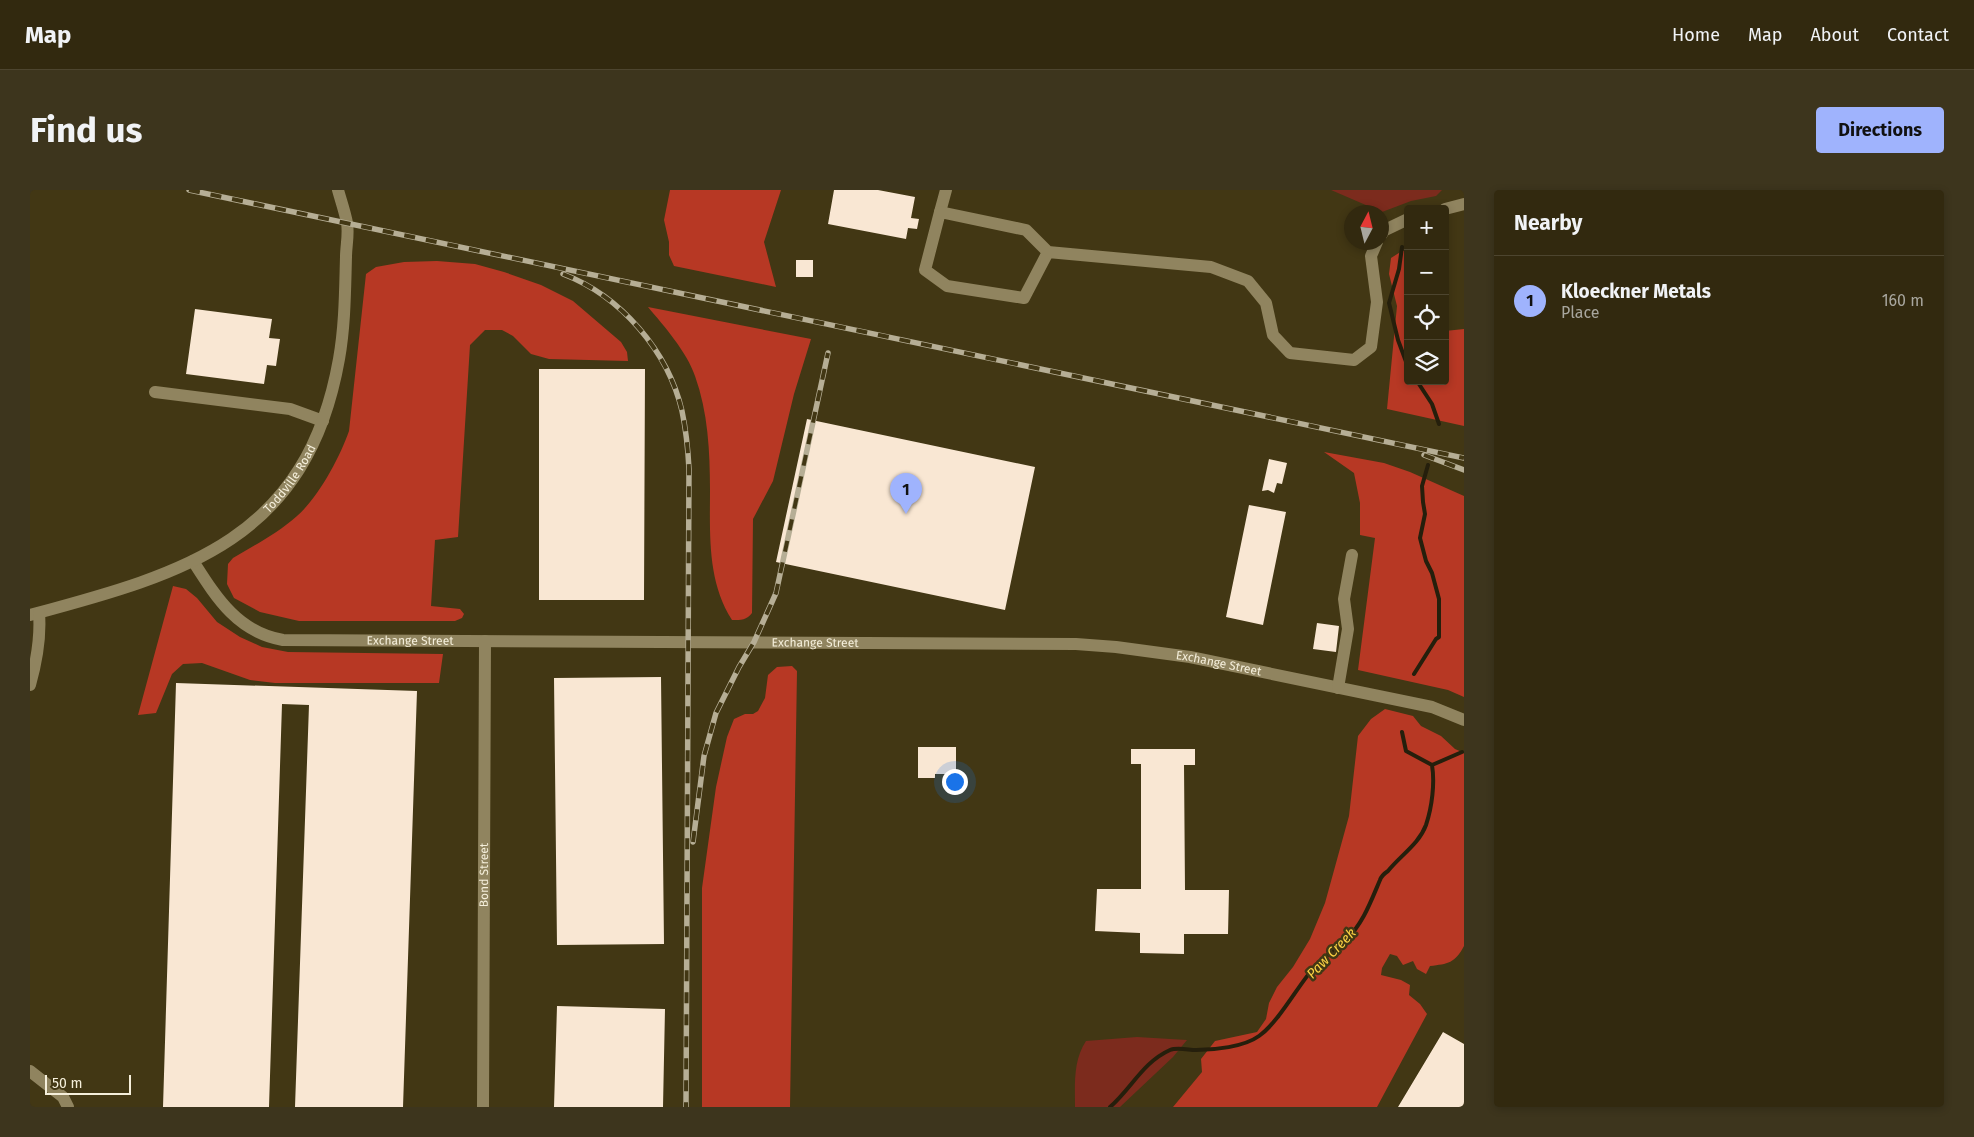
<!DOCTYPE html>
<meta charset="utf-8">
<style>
:root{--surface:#32290f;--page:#3d351d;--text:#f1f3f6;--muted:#a8a69e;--line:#4d452f;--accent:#9fb3fd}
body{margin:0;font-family:"Fira Sans",sans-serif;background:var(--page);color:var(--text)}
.controls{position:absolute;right:15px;top:15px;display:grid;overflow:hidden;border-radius:5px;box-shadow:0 2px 8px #0003}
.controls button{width:45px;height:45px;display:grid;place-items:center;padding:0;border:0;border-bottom:1px solid var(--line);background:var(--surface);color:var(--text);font:25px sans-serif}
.compass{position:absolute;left:1314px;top:15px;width:45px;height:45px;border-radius:50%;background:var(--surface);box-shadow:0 2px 8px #0003;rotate:7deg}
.scale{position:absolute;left:15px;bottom:12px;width:86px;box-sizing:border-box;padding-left:5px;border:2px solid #f5efdb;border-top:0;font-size:14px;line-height:18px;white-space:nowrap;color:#f5efdb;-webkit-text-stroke:4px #423714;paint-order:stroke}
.you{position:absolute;left:924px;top:591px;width:18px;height:18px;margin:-12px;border:4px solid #fff;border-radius:50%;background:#1a73e8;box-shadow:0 0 0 8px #1a73e833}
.badge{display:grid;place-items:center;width:32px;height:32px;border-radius:50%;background:var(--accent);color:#111;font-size:16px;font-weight:700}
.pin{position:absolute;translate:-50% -41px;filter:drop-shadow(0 1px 2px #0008)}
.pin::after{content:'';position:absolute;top:26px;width:18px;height:15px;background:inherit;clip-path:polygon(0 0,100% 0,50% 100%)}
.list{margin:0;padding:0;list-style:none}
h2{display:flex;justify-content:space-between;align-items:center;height:65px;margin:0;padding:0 20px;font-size:21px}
h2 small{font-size:16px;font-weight:400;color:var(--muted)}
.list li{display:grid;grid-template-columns:32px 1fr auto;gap:15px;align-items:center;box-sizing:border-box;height:90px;padding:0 20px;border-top:1px solid var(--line)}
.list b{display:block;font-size:19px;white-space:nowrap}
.list p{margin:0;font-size:16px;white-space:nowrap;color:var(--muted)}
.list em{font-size:16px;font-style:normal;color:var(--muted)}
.icon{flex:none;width:28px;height:28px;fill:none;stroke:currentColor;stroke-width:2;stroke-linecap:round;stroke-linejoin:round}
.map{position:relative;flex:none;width:1434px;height:917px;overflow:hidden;border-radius:5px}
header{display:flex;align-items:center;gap:30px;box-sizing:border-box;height:70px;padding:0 25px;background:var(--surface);border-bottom:1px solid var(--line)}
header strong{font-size:24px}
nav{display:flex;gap:28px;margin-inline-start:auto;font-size:18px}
.intro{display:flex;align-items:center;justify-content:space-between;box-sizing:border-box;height:120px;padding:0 30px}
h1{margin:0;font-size:35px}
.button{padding:12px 22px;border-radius:5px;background:var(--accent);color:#111;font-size:18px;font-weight:700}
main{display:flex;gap:30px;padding:0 30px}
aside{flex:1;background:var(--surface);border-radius:5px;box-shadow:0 2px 8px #0003}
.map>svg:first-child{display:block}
.green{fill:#7c2b1d}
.forest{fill:#b73824}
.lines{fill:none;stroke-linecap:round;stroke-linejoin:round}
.stream{stroke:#251f0c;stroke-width:4}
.building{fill:#f9e7d3}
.minor{stroke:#90845f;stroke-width:12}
.rail-casing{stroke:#b6ae95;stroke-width:5.5}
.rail{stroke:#423714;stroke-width:4;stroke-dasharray:11;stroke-linecap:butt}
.labels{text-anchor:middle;stroke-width:5;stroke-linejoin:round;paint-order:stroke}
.street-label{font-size:12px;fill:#f5efdb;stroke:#423714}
.water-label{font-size:14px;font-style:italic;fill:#fbd143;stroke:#423714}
</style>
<header>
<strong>Map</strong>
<nav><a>Home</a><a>Map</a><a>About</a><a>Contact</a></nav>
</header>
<div class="intro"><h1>Find us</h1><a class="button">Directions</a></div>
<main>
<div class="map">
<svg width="1434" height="917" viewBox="0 0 1434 917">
<rect width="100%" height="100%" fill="#423714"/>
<path class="green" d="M1301 0H1412L1406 6 1381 11 1352 22Z
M1107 847 1157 850 1143 867 1090 917H1045C1045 894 1043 871 1056 851Z"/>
<path class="forest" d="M640 0H751L734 52 746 97 644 76 639 65V52L634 30Z
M1372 61H1378V191H1415V141L1434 139V236L1357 219 1367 116 1359 84 1361 68Z
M407 71 445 74 474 82 511 95 543 111 591 152 597 162 598 171 519 169 501 164 483 146 472 140H455L440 155 428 347 405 350 401 416 430 419 434 424 432 428 425 431H269L230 422 204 408 197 394 198 374 203 368C225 355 248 343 267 326 288 308 310 267 319 241L336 84 346 77 374 72Z
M618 117 781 149 764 204 743 291 723 329 722 423C717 430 711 430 702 430 677 391 680 344 680 300 680 262 678 222 665 186 657 162 634 136 618 117Z
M1294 262 1354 273 1380 282 1434 306V507L1418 500 1328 480 1345 348 1330 345V313L1324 283Z
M143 396 156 399 167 408 187 432 210 447 232 457 258 462 413 464 409 493H245L220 490 172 473 153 474 142 484 126 523 108 525Z
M762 476 767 481 760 917H672V698L686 597 697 547 704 529 715 524H723L728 521 735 508 738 485 747 477Z
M1355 519 1383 526 1391 536 1411 546 1425 559 1434 563V756C1425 773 1418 774 1400 776L1396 784 1387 779 1383 771 1373 775 1367 766 1360 764 1352 778 1351 785 1371 790 1380 795 1379 805 1390 814 1397 824 1347 917H1143L1172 882 1171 869 1185 851 1227 842 1236 829 1239 813 1247 797 1263 777 1280 749 1295 713 1319 626 1328 546 1341 529Z"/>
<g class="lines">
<path class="stream" d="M1372 57 1369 79 1359 113 1368 150 1378 177
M1387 191 1402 214 1409 234
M1384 484 1406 449 1409 447V409L1402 383 1396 371 1390 348 1395 324 1393 312 1392 296 1398 275
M1372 542 1376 561 1402 575
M1402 575 1432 562
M1080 917C1101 899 1113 872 1140 860 1147 857 1159 860 1166 860 1184 860 1214 857 1229 846 1249 832 1268 795 1286 775 1294 766 1306 760 1315 751 1333 734 1341 711 1350 690 1351 687 1355 683 1358 681 1371 665 1389 654 1396 635 1402 617 1405 593 1402 575"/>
</g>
<path class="building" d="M804 0H848L885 7 881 28 889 29 887 39 878 38 876 49 798 34Z
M766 70H783V87H766Z
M165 119 242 129 239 148 250 149 246 176 237 175 234 194 156 184Z
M509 179H615L614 410H509Z
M777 229 1005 277 975 420 746 372Z
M1239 269 1257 273 1252 294 1247 293 1244 303 1238 300 1232 301Z
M1219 315 1256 322 1233 435 1196 427Z
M1287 433 1309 436 1306 462 1283 459Z
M631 487 634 754 527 755 524 488Z
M146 493 387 501 373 917H265L279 515 252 514 239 917H133Z
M888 557H926V584H905V588H888Z
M1101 559H1165V575H1154L1155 700H1199L1198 744H1154V764L1110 763V743L1065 741 1067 699H1111V574H1101Z
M527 816 635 819 633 917H524Z
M1413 842 1434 854V917H1368Z"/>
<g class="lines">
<g class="minor">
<path d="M1415 19 1434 14"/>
<path d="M910 22 916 0"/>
<path d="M1352 44 1353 41 1378 29"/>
<path d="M1018 62 994 108 917 96 895 80 910 22 996 40 1018 62 1181 77 1218 91 1236 113 1243 145 1260 163 1324 170 1341 157 1347 112 1341 66 1347 52"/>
<path d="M125 202 260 219 293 231"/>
<path id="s1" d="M163 371C186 407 207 442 253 450L1046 454 1086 457 1160 467 1402 517 1434 530"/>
<path id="s2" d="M0 425C157 383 277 349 309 169 315 135 315 101 316 67 316 56 319 44 317 33 315 22 311 11 308 0"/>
<path d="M0 495C7 470 11 448 9 423"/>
<path d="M1308 498 1318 439 1314 409 1322 365"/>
<path d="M0 881 33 907 38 917"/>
<path id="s3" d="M453 917 455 451"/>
</g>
<g class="rail-casing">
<path id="rail" d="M159 0 1434 268
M533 84C591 106 638 161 652 221 656 240 658 259 659 279L656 917
M1394 265 1434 280
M663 652 674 566 686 523 709 477 724 452 746 403 798 163"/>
</g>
<use href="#rail" class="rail"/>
</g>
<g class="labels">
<g class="street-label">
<text dy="4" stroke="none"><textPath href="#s2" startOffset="301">Toddville Road</textPath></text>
<text dy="4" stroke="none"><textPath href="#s1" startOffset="251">Exchange Street</textPath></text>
<text dy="4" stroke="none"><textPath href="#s1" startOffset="656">Exchange Street</textPath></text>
<text dy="4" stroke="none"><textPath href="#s1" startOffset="1061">Exchange Street</textPath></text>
<text dy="4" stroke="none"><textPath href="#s3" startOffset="232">Bond Street</textPath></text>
</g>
<g class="water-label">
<text transform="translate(1301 763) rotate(-46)" y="5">Paw Creek</text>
</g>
</g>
</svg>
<div class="controls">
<button>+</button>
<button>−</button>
<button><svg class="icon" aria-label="locate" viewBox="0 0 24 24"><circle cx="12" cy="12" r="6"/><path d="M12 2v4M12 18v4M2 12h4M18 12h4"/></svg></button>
<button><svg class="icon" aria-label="layers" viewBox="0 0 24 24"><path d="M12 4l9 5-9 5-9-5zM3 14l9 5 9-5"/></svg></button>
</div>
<svg class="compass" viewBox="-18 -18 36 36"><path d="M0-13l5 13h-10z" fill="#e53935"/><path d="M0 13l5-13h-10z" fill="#a8a69e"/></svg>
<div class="scale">50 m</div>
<div class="you"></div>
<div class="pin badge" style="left:876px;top:324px">1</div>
</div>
<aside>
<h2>Nearby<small></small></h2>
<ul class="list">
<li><span class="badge">1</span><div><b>Kloeckner Metals</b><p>Place</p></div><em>160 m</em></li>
</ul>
</aside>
</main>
